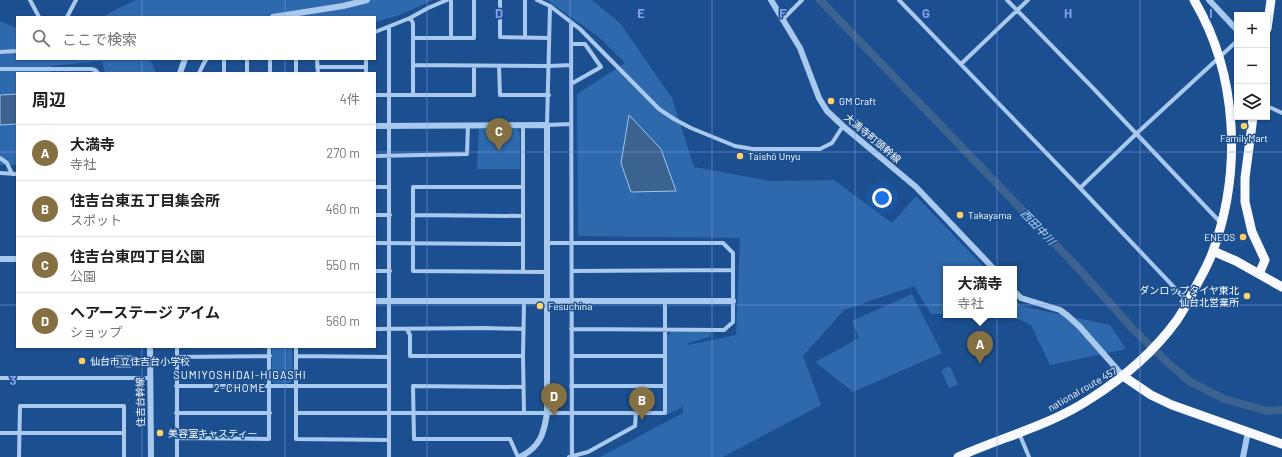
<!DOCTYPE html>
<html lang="ja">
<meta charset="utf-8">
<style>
:root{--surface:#fff;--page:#f6f6f6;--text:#202124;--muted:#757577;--line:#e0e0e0;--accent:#847042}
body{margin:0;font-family:Barlow,"Noto Sans JP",sans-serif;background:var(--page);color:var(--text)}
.controls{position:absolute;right:12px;top:12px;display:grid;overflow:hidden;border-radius:0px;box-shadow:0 1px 3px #0004}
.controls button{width:36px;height:36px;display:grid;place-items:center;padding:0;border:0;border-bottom:1px solid var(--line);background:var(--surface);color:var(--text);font:20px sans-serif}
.you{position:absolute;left:882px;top:198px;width:14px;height:14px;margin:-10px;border:3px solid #fff;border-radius:50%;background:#1a73e8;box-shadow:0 0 0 6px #1a73e833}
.badge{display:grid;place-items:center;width:26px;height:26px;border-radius:50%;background:var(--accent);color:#fff;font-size:13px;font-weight:700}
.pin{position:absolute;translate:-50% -33px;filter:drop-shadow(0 1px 2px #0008)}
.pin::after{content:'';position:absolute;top:21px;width:14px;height:12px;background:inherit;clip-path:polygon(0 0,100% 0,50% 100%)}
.popup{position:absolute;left:943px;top:266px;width:74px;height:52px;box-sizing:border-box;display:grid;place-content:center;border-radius:0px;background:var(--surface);filter:drop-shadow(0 1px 3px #0005);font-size:13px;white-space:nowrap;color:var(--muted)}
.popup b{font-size:15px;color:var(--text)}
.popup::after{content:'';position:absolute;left:50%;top:100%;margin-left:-8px;border:8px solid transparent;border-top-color:var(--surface)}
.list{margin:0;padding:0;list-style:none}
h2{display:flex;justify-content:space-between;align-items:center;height:52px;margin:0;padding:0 16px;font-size:17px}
h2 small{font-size:13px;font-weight:400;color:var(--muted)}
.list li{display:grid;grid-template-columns:26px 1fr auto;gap:12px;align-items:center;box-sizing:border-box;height:56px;padding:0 16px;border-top:1px solid var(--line)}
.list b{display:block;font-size:15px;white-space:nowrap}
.list p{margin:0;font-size:13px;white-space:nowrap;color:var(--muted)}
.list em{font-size:13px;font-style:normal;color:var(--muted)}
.icon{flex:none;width:22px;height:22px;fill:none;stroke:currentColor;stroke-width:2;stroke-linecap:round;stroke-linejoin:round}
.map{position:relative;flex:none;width:1282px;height:457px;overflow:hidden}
.search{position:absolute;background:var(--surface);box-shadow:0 1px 3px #0004;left:16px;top:16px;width:360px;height:44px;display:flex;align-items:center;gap:10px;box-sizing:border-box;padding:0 14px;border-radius:0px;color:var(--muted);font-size:15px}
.panel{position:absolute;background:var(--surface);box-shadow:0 1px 3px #0004;left:16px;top:72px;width:360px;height:276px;border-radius:0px}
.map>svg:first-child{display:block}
.green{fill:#2e69ad}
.water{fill:#3c6290;stroke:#9cc4f0}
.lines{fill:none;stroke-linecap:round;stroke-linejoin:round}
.river{stroke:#3c6290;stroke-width:8}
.minor{stroke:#a9c9ee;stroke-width:4}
.tertiary{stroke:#a9c9ee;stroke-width:6}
.trunk{stroke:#f8faff;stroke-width:9}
.grid{fill:none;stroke:#839eea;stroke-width:1;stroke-opacity:0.55}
.poi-dot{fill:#ffd166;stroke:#1b4f8f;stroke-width:1.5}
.labels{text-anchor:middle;stroke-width:3;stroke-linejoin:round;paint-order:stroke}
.poi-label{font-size:10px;fill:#fff;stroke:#1b4f8f;text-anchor:start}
.street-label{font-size:10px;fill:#fff;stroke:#1b4f8f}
.water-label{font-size:11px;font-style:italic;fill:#b5d3f5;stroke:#1b4f8f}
.neighbourhood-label{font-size:11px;letter-spacing:1px;fill:#fff;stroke:#1b4f8f}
.grid-label{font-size:13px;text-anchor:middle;font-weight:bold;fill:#839eea;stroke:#1b4f8f;stroke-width:3;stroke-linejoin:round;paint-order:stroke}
</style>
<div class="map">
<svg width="1282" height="457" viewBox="0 0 1282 457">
<rect width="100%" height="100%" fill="#1b4f8f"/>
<path class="green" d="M135 0H433L400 15 375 22V17H102Z
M547 0H592L620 23 672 98 694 167 771 181 834 180 892 223 916 196 986 269H946V314H931L914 286 844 310 803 356 821 405 723 457H600L683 413 682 404 681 408 666 415V336L671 332H711L710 337 688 343V345L736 335 740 238 578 236 577 94 625 63 600 38Z
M0 21 17 28V59H150L156 73H105L102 61 51 66V73H17V165H0Z
M479 129H517L520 133V169H477Z
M912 294 942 353 853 392 815 362 859 338 852 321Z
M1014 298 1021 306 1110 325 1126 349 1050 365 1031 325 1011 316 971 315H1014Z
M272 347H292L293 380 290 383 275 384 272 381Z
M950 366 958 385 949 388 941 370Z"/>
<path class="water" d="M17 94V124L0 125V95Z
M629 115 661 149 676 191 631 192 621 163Z
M115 356H132V367H115Z"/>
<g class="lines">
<path class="river" d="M820 0 1080 270 1133 329 1167 362 1189 381 1224 399 1267 411 1282 410"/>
<path class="minor" d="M30 0 39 17
M451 0V38
M500 0V37L549 38
M525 0V38
M537 0 550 6 580 29 659 109 674 119 691 128 735 146 753 149H820L832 143 843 126
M899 0 1080 188 1188 302
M1007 0 1093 88 1221 223
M550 6 547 125 571 124
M67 17 76 0
M410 18 413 23V94
M783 19 802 0
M571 23 572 456
M389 28V457
M375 32 410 18 428 8 447 0
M414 38H474V0
M571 44H585L601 67 571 84
M0 52 17 51
M224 59V73
M270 59V73
M317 59 318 73
M366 59V73
M961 64 1028 0
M413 65 549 66 571 65
M499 66 500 95H549
M317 67H365
M0 69H91L95 70 98 73
M199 73 205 61 207 59
M247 73V59
M296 73V59
M375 95H474V66
M1267 106 1282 113
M523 125V271
M375 156 467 154 468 125
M0 158 7 163 12 174
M0 173 17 174
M375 187H389
M523 187H413V271L548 272
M1080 188 1136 134 1237 41
M375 215H390
M413 215 523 216
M375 243 523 244
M548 243H723L733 253V322L724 330 571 329
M375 271H390
M572 271 733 270
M524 301 523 356 524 413
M375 329 485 328 523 329
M407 329 410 335V356H523
M296 347V439L389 440
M296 356 389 357
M572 356H664
M177 357 270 356
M0 378H150
M176 386H389
M571 386H664
M176 413H270
M296 413H665V301
M0 433H124
M1019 433 1029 457
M177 438 269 439V347
M19 457 20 406H124V457
M177 457V347
M518 457 510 439H414L413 386 523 387
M569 457 588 452 635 426 636 413"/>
<path class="tertiary" d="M771 0 800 48 819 98 827 111 843 126 916 187 994 269
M1209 0 1237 30
M273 17 343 6 367 0
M180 73 185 59
M375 126 547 125V413C544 434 540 447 520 457
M0 259H17
M1014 291 1021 298 1060 310 1068 316 1080 327 1123 376
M375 301H733
M150 347 151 457
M1243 457 1248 432"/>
<path class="trunk" d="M1267 29 1271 0
M1253 117 1245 178V202L1252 232 1265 260 1259 274
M1213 251 1236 261 1282 287
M1123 376 1151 395 1172 405 1282 444
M958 457C1002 437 1049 426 1090 399 1123 378 1154 352 1177 320 1184 310 1190 298 1196 286 1202 275 1209 263 1213 251 1242 171 1238 74 1194 0"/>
</g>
<path class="grid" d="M142 0V17M285 0V17M427 0V457M570 0V457M712 0V457M855 0V457M997 0V457M1140 0V457M142 59V73M285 59V73M0 152H17M375 152H1282M0 305H17M375 305H1282M142 347V457M285 347V457"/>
<g class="poi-dot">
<circle cx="831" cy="101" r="4"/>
<circle cx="1244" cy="126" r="4"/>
<circle cx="740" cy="156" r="4"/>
<circle cx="960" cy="215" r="4"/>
<circle cx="1243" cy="237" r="4"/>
<circle cx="1247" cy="296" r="4"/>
<circle cx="540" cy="306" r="4"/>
<circle cx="82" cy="361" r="4"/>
<circle cx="160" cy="433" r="4"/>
</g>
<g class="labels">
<g class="poi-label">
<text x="839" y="105">GM Craft</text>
<text x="1244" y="142" text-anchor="middle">FamilyMart</text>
<text x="748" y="160">Taishō Unyu</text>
<text x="968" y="219">Takayama</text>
<text x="1235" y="241" text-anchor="end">ENEOS</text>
<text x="1239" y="294" text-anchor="end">ダンロップタイヤ東北<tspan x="1239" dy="12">仙台北営業所</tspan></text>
<text x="548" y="310">Fesuchina</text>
<text x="90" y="365">仙台市立住吉台小学校</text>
<text x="168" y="437">美容室キャスティー</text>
</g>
<g class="street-label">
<text transform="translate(873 138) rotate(40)" y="4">大満寺町頭幹線</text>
<text transform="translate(1082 389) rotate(-30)" y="4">national route 457</text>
<text transform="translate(140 402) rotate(-91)" y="4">住吉台幹線</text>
</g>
<g class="water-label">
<text transform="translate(1038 227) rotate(46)" y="4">西田中川</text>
</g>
<g class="neighbourhood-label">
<text x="240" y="379">SUMIYOSHIDAI-HIGASHI<tspan x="240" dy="13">2-CHOME</tspan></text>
</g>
</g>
<g class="grid-label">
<text x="499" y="18">D</text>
<text x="641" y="18">E</text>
<text x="783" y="18">F</text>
<text x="926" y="18">G</text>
<text x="1068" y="18">H</text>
<text x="1211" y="18">I</text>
<text x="13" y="385">3</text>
</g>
</svg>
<div class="controls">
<button>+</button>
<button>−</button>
<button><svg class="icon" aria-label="layers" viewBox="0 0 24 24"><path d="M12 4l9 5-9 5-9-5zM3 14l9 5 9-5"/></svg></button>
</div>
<div class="you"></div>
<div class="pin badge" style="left:980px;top:364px">A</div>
<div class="popup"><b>大満寺</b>寺社</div>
<div class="pin badge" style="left:642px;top:420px">B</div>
<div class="pin badge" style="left:499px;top:151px">C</div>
<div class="pin badge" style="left:554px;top:416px">D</div>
<div class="search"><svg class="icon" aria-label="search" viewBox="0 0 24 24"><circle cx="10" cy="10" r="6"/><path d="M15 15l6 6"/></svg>ここで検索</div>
<section class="panel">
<h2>周辺<small>4件</small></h2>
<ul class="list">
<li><span class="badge">A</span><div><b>大満寺</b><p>寺社</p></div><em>270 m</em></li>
<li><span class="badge">B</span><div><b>住吉台東五丁目集会所</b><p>スポット</p></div><em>460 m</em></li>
<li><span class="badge">C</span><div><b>住吉台東四丁目公園</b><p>公園</p></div><em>550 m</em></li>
<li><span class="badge">D</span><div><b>ヘアーステージ アイム</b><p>ショップ</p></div><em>560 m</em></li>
</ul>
</section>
</div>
